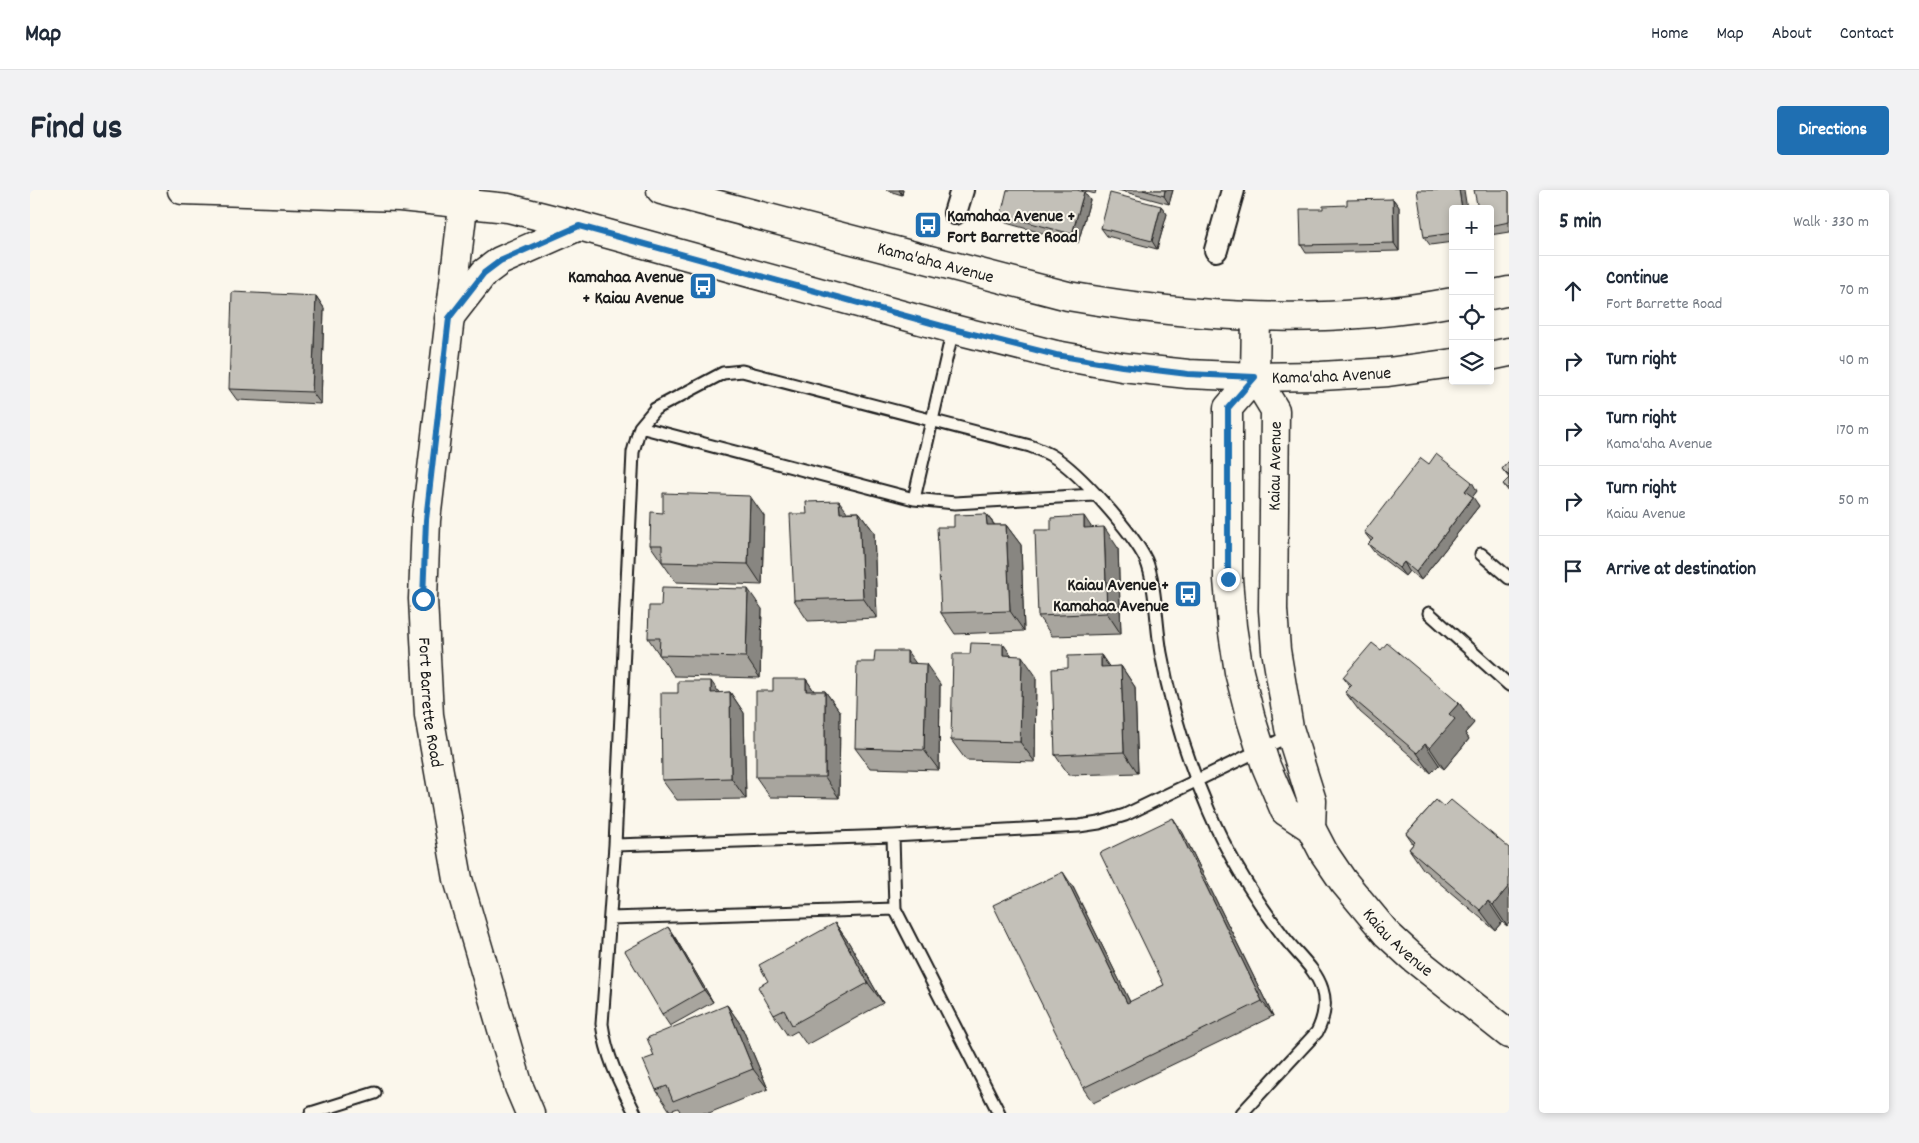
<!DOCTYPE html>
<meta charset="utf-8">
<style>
:root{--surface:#fff;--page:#f2f2f3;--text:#1f2937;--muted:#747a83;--line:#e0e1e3;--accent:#1f6fb2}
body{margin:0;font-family:Dekko,sans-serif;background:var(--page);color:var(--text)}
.controls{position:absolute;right:15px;top:15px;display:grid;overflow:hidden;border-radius:5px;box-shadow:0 2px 8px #0003}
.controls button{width:45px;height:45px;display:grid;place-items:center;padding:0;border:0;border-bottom:1px solid var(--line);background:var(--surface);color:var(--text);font:25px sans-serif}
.stop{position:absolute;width:15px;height:15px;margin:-11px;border:4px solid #1f6fb2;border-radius:50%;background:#fff}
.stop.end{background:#1f6fb2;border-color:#fff;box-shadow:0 1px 5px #0008}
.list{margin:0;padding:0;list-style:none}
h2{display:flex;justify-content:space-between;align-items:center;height:65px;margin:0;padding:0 20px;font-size:21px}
h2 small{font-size:16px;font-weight:400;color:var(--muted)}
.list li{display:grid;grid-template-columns:32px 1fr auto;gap:15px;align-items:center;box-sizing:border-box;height:70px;padding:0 20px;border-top:1px solid var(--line)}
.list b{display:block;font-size:19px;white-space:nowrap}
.list p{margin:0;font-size:16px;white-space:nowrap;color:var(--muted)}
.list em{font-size:16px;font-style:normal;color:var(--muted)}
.icon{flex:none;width:28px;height:28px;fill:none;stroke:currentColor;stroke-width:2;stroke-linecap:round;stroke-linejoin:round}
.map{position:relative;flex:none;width:1479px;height:923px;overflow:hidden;border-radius:5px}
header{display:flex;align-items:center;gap:30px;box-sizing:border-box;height:70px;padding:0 25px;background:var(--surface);border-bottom:1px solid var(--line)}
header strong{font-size:24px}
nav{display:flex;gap:28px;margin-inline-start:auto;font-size:18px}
.intro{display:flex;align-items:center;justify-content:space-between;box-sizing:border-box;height:120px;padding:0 30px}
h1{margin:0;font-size:35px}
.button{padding:12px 22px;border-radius:5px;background:var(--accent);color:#fff;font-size:18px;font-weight:700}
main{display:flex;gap:30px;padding:0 30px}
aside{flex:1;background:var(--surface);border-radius:5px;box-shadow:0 2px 8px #0003}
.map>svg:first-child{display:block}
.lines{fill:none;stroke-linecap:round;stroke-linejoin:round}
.service-casing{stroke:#1c1c1c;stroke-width:15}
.minor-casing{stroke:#1c1c1c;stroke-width:26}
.tertiary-casing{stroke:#1c1c1c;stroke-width:31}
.secondary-casing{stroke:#1c1c1c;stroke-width:31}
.service{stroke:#fbf7ec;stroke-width:11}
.minor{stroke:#fbf7ec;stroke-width:22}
.tertiary{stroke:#fbf7ec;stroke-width:28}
.secondary{stroke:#fbf7ec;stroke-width:28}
.wall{fill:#a8a59e;stroke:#1c1c1c}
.shaded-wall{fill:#888681;stroke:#1c1c1c}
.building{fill:#c3c0b8;stroke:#1c1c1c}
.route{stroke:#1f6fb2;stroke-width:6}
.labels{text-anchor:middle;stroke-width:4;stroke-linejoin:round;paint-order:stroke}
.poi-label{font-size:18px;font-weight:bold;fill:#1c1c1c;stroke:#fbf7ec;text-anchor:end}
.street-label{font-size:18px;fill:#1c1c1c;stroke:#fbf7ec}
</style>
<header>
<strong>Map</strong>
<nav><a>Home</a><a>Map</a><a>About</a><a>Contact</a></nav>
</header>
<div class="intro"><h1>Find us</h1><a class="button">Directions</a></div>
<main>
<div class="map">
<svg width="1479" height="923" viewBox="0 0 1479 923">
<rect width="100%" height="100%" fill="#fbf7ec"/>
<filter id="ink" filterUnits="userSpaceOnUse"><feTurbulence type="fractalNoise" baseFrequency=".02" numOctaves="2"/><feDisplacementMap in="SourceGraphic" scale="10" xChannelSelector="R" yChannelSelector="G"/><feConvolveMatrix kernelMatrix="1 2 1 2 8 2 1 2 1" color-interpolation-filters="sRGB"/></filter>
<g filter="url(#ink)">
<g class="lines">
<g class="service-casing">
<path id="service" d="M610 237 884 309 925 313 1064 305
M884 309 923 139
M1451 364 1479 388
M1399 423 1479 495
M863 646 865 719
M585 655 863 646 1049 636 1069 633 1095 625 1261 545
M580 728 865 719 969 923
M281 923 345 903
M605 923C589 891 577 869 572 834L585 655 603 262 610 237 625 219 693 183 712 181 1000 256C1008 259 1016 262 1024 267 1049 282 1103 343 1116 370 1126 393 1126 436 1131 463 1141 518 1157 570 1179 621 1198 666 1225 709 1254 747 1266 763 1286 779 1292 799 1297 814 1294 828 1287 842L1212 923"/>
</g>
<g class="minor-casing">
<path id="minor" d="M925 23 932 0
M1186 60 1203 0"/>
</g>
<g class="tertiary-casing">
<g id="tertiary">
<path id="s1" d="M152 0 370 7 478 18 549 36 923 139 1026 165 1092 177 1158 184 1225 187 1291 186 1358 182 1423 173"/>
<path id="s2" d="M631 0 1038 106C1165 128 1295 136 1423 112"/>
<path d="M1460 105 1479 101"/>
<path d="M1460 166 1479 162"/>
<path id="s3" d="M1225 187 1198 218V389L1202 436 1209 482 1221 529 1236 576 1255 621 1281 638 1294 663 1313 691 1357 744 1382 767 1479 844"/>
<path d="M1225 187 1245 220 1243 420 1246 460 1259 538 1282 611 1281 638"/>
<path d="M1225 187 1226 127"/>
</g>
</g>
<g class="secondary-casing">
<g id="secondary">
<path id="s4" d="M435 0 396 330 393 409 399 525 428 689 489 897 500 923"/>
<path d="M419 128 454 83 470 71 549 36"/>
</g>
</g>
<use href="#service" class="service"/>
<use href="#minor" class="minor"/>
<use href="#tertiary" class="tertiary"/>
<use href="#secondary" class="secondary"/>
</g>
<path class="wall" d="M856 0H873L872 5Z
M1051 0H1066L1065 4Z
M1088 0H1143L1139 14Z
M1479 0V42L1460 45V19Z
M1363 9 1369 17V61L1276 63 1271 55 1293 19Z
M1060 10 1048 53 976 33 971 25Z
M1131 16 1137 24 1127 59 1077 46 1071 38Z
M1423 19V52L1400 55 1394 47Z
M286 106 294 118 291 214 207 210 199 199Z
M1479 271V302L1473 294 1479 288 1472 279Z
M1399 274 1447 301 1442 307 1449 316 1391 390 1379 381 1375 386 1344 362 1338 354 1341 351 1334 342Z
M818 322H829L844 342 847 428 778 431 764 410Z
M956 324 965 335H976L991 355 994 441 925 444 911 423 924 337Z
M734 326 732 395 646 392 620 355Z
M1062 338 1088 358 1091 444 1022 446 1008 426Z
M732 419 730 488 644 486 618 448Z
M973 454 982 466 1006 486 1005 572 936 570 921 550 940 464Z
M1351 460 1429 513 1444 533 1435 543 1439 549 1414 579 1409 575 1401 583 1330 522 1315 502 1320 497 1313 487Z
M1071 465 1079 477 1091 476 1105 497 1108 583 1039 585 1025 565 1038 478Z
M886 473 910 494 909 580 840 578 825 558Z
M776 489 784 501H795L810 522 809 608 740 607 726 587 743 501Z
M700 502 714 523 716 609 647 610 632 590 689 503Z
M1406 610 1477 736 1472 732 1465 740 1393 679 1379 659 1383 654 1376 644Z
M1143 628 1153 643 1243 826 1063 913 1053 898 1043 697 1100 812 1134 795Z
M805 733 819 753 853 813 777 855 767 841 758 846 744 825 738 791Z
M638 737 646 749 683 812 640 836 632 824Z
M697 815 711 835 738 899 679 923H651L648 918 640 921 626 900 624 866Z"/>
<path class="shaded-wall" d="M869 0H873L872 5Z
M1135 0H1143L1139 14 1134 6Z
M1429 0H1434L1437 19H1432Z
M1054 2 1060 10 1048 53 1042 44Z
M1363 9 1369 17V61L1364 53Z
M1131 16 1137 24 1127 59 1122 51Z
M286 106 294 118 291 214 282 202Z
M1442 292 1447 301 1441 309 1435 301Z
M720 306 734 326 732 395 718 374Z
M1443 307 1449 316 1391 390 1386 382Z
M809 311 824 331 810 323Z
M829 322 844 342 847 428 833 408Z
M956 324 971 344 957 335Z
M1054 326 1068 347 1054 338Z
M976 335 991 355 994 441 980 421Z
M1074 337 1088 358 1091 444 1077 423Z
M1374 372 1379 381 1375 386 1369 378Z
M718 399 732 419 730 488 716 467Z
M973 454 988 474 973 465Z
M877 461 892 482 877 473Z
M1071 465 1085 485 1071 477Z
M992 466 1006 486 1005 572 990 552Z
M896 474 910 494 909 580 894 560Z
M1091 476 1105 497 1108 583 1094 562Z
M776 489 790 510 776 501Z
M681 491 695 511 681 503Z
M795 501 810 522 809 608 795 587Z
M700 502 714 523 716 609 701 588Z
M1429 513 1444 533 1435 543 1439 549 1414 579 1400 558 1419 524Z
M1395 554 1409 575 1401 583 1387 563Z
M1143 628 1153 643 1243 826 1232 811Z
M1033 682 1043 697 1108 828 1097 813Z
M1479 696V733L1477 736 1463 715Z
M1458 711 1472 732 1465 740 1450 720Z
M805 733 819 753 853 813 838 793Z
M638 737 646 749 683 812 674 800Z
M697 815 711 835 738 899 723 879Z"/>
<path class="building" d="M977 0H1047L1054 2 1042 44 971 25Z
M1113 0H1135L1134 6Z
M1387 0H1429L1432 19H1423V43L1394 47Z
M1444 0H1479V32L1460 36V19H1448Z
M1080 3 1131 16 1122 51 1071 38Z
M1363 9 1364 53 1271 55 1270 19H1293V16L1317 15V10Z
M202 102 286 106 282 202 199 199Z
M1406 264 1442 292 1435 301 1443 307 1386 382 1374 372 1369 378 1338 354 1343 349 1334 342 1391 268 1399 274Z
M1479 271V286L1472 279Z
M1479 288V299L1473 294Z
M633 303 720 306 718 374 632 372V355H620L621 322 633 323Z
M809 311 810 323 829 322 833 408 764 410 760 324H777L776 312Z
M956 324 957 335H976L980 421 911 423 907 337H924V325Z
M1054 326V338L1074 337 1077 423 1008 426 1005 340H1021V328Z
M632 397 718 399 716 467 629 465 630 448H618L619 416H631Z
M941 453 973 454V465L992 466 990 552 921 550 923 464H940Z
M1342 453 1351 460 1357 453 1429 513 1419 524 1425 529 1400 558 1395 554 1387 563 1315 502 1322 495 1313 487Z
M845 461H877V473L896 474 894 560 825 558 827 472H844Z
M1071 465V477L1091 476 1094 562 1025 565 1022 479 1038 478V466Z
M743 489H776V501H795V587H726V501H743Z
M648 491H681V503L700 502 701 588 632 590 631 503H648Z
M1406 610 1414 617 1421 610 1479 658V696L1463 715 1458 711 1450 720 1379 659 1385 652 1376 644Z
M1143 628 1232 811 1053 898 963 715 1033 682 1097 813 1134 795 1070 663Z
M805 733 838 793 762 835 754 820 744 825 728 797 738 791 729 775Z
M638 737 674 800 632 824 595 761Z
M697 815 723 879 643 911 637 896 626 900 613 870 624 866 617 848Z"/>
</g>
<g class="lines" filter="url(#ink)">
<path class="route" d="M393 409 396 330 419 128 454 83 470 71 549 36 923 139 1026 165 1092 176 1158 184 1225 187 1198 218V389"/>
</g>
<defs>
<g id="bus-square" transform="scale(1.4375)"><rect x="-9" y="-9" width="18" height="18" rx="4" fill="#1f6fb2" stroke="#fbf7ec"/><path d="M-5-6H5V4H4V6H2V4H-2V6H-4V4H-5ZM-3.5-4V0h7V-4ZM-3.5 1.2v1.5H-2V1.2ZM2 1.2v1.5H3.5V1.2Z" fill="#fff"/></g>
</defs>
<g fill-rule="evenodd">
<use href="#bus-square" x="898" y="35"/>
<use href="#bus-square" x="673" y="96"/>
<use href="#bus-square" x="1158" y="404"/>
</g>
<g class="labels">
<g class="poi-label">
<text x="917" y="31" text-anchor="start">Kamahaa Avenue +<tspan x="917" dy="21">Fort Barrette Road</tspan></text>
<text x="654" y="92">Kamahaa Avenue<tspan x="654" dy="21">+ Kaiau Avenue</tspan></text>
<text x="1139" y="400">Kaiau Avenue +<tspan x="1139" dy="21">Kamahaa Avenue</tspan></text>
</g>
<g class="street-label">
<text dy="6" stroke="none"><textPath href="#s2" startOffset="284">Kama'aha Avenue</textPath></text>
<text dy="6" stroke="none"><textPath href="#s1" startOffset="1171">Kama'aha Avenue</textPath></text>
<text transform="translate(1244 276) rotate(-89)" y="6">Kaiau Avenue</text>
<text dy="6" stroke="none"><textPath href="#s4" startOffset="515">Fort Barrette Road</textPath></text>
<text dy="6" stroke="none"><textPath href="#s3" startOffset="628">Kaiau Avenue</textPath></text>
</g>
</g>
</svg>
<div class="controls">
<button>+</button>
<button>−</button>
<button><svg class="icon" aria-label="locate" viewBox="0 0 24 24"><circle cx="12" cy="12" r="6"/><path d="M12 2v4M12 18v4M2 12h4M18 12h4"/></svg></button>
<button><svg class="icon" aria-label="layers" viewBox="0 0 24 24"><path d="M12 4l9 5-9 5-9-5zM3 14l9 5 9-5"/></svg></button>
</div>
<div class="stop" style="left:393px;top:409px"></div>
<div class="stop end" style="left:1198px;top:389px"></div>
</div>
<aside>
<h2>5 min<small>Walk · 330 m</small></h2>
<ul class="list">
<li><svg class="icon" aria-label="ahead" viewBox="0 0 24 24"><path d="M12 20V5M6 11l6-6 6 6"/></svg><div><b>Continue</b><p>Fort Barrette Road</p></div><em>70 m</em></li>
<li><svg class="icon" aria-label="right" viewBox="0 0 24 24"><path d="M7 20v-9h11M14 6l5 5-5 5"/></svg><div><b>Turn right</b></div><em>40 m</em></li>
<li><svg class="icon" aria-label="right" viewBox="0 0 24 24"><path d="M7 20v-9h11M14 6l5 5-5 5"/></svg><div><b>Turn right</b><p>Kama'aha Avenue</p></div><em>170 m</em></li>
<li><svg class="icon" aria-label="right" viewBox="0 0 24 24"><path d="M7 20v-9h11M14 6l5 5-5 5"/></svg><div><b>Turn right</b><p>Kaiau Avenue</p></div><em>50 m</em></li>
<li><svg class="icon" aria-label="arrive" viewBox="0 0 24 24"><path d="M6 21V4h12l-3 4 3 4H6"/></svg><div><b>Arrive at destination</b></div></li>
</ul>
</aside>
</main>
